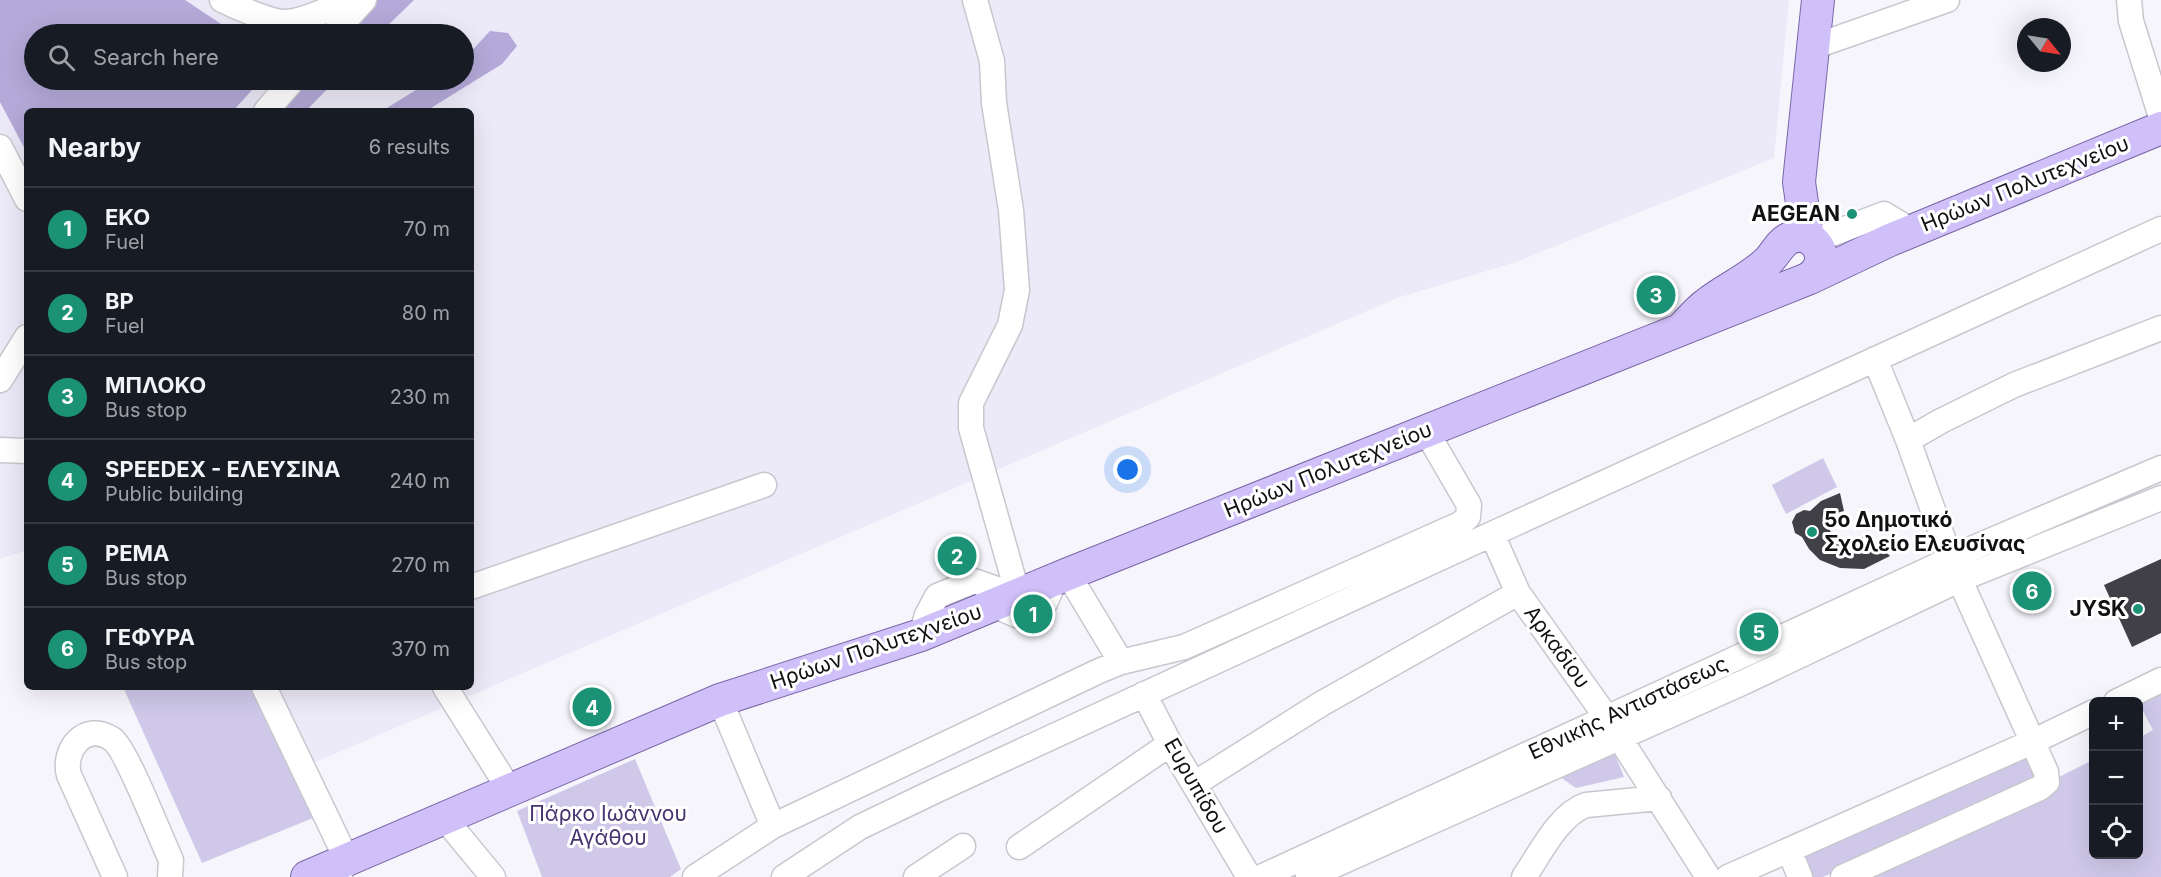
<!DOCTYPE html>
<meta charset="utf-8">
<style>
:root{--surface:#171b24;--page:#242831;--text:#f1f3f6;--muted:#9ea1a6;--line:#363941;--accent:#1b9276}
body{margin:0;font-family:Inter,sans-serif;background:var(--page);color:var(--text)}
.controls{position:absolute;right:18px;bottom:18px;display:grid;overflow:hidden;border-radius:9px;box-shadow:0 6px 24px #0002}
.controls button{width:54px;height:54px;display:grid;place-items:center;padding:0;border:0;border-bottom:2px solid var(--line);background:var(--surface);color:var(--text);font:30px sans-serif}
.compass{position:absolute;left:2017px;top:18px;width:54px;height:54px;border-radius:50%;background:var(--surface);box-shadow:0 6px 24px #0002;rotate:120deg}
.you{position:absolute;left:1128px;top:470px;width:21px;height:21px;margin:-15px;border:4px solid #fff;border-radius:50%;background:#1a73e8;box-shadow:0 0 0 9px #1a73e833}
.badge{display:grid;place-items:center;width:39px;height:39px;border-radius:50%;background:var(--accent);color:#fff;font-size:20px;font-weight:700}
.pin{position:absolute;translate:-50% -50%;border:3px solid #fff;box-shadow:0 2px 6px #0006}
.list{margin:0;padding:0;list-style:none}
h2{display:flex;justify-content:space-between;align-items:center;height:78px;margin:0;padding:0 24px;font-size:26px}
h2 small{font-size:20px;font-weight:400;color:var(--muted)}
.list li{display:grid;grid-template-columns:39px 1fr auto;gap:18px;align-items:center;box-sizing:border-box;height:84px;padding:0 24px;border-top:2px solid var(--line)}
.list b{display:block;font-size:22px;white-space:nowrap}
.list p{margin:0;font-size:20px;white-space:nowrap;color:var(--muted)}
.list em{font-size:20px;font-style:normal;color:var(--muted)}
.icon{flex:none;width:33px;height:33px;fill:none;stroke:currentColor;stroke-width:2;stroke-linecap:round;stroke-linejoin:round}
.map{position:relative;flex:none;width:2161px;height:877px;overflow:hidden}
.search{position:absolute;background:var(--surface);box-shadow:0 6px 24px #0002;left:24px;top:24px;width:450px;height:66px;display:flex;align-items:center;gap:15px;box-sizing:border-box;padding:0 21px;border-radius:33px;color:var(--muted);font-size:22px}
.panel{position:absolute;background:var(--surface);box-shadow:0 6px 24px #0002;left:24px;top:108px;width:450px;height:582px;border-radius:9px}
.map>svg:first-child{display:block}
.built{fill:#ece9f8;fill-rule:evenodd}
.green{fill:#cfc8e9}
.forest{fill:#b4a9d8}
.building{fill:#414046}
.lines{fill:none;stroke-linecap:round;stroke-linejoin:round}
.minor-casing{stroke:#c8c7ce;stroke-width:27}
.major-casing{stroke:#7967a7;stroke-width:34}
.minor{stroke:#fff;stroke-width:24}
.major{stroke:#d0c0fa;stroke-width:32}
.poi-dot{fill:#1b9276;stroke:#fff;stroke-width:2}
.labels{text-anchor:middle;stroke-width:6;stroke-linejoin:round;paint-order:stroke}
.street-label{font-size:21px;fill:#111012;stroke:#fff}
.poi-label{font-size:21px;font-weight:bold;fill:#111012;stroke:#fff;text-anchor:end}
.park-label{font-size:21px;fill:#46346f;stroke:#fff}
</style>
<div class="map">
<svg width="2161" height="877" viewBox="0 0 2161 877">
<rect width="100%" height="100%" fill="#f6f5fc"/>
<path class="built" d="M0 0H1789L1774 158 1516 262 1397 298 309 765 274 687H471V111H27V550L0 559ZM34 34H464V80H34Z"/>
<path class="green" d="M1823 458 1837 487 1786 514 1772 485Z
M123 687H253L313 818 202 863Z
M2161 691V877H1857L2093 760 2094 854H2138L2139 738 2153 730 2139 704Z
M1615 754 1624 777 1576 788 1560 777Z
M2026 756 2037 778 1823 877H1813L1803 854Z
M635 759 681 869 670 877H542L517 811Z"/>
<path class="forest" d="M0 0H185L236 34H34V80H261L233 111H27V153L0 102Z
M371 0H414L379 34H341Z
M490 31 508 33 517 46 502 64 426 111H382L432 80H464V59Z
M302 80H336L306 111H274Z"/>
<path class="building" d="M1840 493 1844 511 1837 513 1829 521 1828 526 1832 535 1841 542 1853 547 1861 545V538L1868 534 1890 556 1864 569 1840 568 1820 560 1809 549 1802 537 1795 533 1792 522 1796 514 1804 510 1810 511 1821 501Z
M971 539 977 556 941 569 935 552Z
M2161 559V633L2132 647 2104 585Z
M1039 600 1047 620 1029 627 1021 606Z"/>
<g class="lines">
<g class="minor-casing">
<path id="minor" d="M222 0C236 7 271 22 285 22 303 22 333 7 349 0
M975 0 992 61 994 103 1011 210 1017 290 1010 325 971 403V428L1018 595
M2129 0 2131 21 2161 117
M333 34 364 0
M1813 47 1947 0
M266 111 293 80
M0 147 27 199
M1813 241 1884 214 1912 231
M0 380 27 337
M1908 440 1941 421 2014 385 2161 328
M0 450 27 451
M1492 534 1518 593 1607 718 1708 877
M1068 574 1121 662
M471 587 764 485
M994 605 1016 615 1024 612
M1041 605 1045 603 1050 592 1051 581
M921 635 927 615 937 596 974 581 994 588 1012 597
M264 687 347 860 339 875
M445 687 509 789
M1144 694 1170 744 1249 877
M720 700 773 826
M2116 702 2161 680
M1194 784 1321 704 1518 593
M445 819 493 877
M1019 847 1170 744
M1789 850 1800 877
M115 877 69 775C62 750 85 721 112 739 126 748 161 839 171 860L170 877
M695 877 773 826 1099 671 1121 662 1184 647 1460 524 1468 517 1469 505 1426 431
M784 877 860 827 937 790 1492 534 2161 229
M916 877 963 846
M1261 877 1932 568 1950 558 2161 468
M1308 877 1742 683 1961 579 2161 498
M1524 877C1540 854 1559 814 1586 805L1659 798
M1728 877 2032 742 2094 712
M1843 877 2040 788 2047 782 2046 772 1950 558 1908 440 1875 359"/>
</g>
<g class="major-casing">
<path id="major" d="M1809 238 1805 224 1799 182 1818 0
M1810 278 1890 240 2161 128
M307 877 720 700 921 635 1068 574 1805 280C1820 274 1827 256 1815 243 1809 236 1799 234 1790 238 1779 243 1774 257 1765 264 1747 280 1726 289 1708 303 1698 310 1690 320 1681 329"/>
</g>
<use href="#minor" class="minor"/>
<use href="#major" class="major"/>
</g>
<g class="poi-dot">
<circle cx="1852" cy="214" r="6"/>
<circle cx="1812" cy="532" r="6"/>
<circle cx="2138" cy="609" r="6"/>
</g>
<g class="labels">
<g class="street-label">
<text transform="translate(2025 184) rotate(-22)" y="7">Ηρώων Πολυτεχνείου</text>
<text transform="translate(1328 470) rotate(-22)" y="7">Ηρώων Πολυτεχνείου</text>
<text transform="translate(876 647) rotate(-19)" y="7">Ηρώων Πολυτεχνείου</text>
<text transform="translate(1557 647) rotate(54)" y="7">Αρκαδίου</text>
<text transform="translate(1628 708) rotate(-25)" y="7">Εθνικής Αντιστάσεως</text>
<text transform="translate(1196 786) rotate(60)" y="7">Ευρυπίδου</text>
</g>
<g class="poi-label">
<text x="1840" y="221">AEGEAN</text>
<text x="1824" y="527" text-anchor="start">5ο Δημοτικό<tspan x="1824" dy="24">Σχολείο Ελευσίνας</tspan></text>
<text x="2126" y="616">JYSK</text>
</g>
<g class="park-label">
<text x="608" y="821">Πάρκο Ιωάννου<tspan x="608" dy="24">Αγάθου</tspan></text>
</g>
</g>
</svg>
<div class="controls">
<button>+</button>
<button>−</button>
<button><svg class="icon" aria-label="locate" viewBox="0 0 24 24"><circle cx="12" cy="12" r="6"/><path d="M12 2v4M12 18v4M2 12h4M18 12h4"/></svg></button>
</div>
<svg class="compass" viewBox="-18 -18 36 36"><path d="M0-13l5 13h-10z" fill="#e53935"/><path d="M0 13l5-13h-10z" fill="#9ea1a6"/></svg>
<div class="you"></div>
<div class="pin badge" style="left:1033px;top:614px">1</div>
<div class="pin badge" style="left:957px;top:556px">2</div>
<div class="pin badge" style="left:1656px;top:295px">3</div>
<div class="pin badge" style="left:592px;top:707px">4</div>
<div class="pin badge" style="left:1759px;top:632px">5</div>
<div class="pin badge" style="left:2032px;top:591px">6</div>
<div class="search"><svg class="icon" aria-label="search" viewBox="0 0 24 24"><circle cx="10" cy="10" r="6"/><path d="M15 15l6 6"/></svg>Search here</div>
<section class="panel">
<h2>Nearby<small>6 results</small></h2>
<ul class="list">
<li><span class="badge">1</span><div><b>EKO</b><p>Fuel</p></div><em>70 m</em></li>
<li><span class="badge">2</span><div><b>BP</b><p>Fuel</p></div><em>80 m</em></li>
<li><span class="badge">3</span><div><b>ΜΠΛΟΚΟ</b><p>Bus stop</p></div><em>230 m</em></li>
<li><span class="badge">4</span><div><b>SPEEDEX - ΕΛΕΥΣΙΝΑ</b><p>Public building</p></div><em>240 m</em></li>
<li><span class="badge">5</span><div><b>ΡΕΜΑ</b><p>Bus stop</p></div><em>270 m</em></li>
<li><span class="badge">6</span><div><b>ΓΕΦΥΡΑ</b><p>Bus stop</p></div><em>370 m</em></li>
</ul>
</section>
</div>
